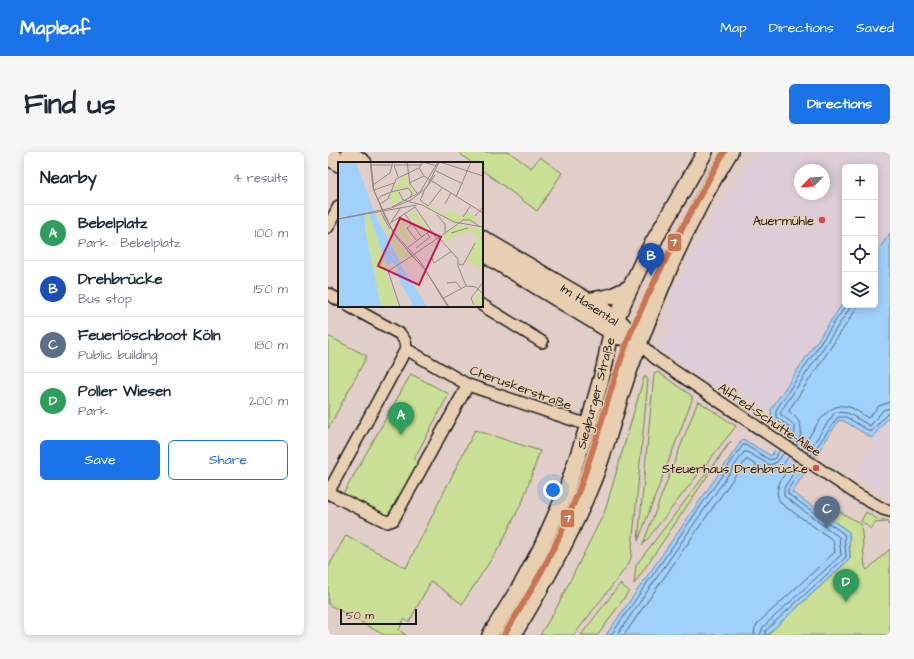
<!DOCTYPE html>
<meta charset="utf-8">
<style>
:root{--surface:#fff;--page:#f6f6f7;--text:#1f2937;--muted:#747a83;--line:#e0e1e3;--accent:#1a73e8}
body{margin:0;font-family:"Architects Daughter",sans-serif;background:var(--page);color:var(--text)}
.controls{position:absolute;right:12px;top:12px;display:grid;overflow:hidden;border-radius:6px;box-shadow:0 2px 10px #0003}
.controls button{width:36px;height:36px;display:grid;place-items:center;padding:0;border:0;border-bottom:1px solid var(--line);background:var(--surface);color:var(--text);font:20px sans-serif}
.compass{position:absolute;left:466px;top:12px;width:36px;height:36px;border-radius:50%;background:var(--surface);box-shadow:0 2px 10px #0003;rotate:245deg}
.scale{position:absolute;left:12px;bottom:10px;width:77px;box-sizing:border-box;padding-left:4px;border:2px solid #1c1c1c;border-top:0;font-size:11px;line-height:14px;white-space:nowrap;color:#1c1c1c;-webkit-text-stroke:3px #e9cfb1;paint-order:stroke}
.you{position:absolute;left:225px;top:338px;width:14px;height:14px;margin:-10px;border:3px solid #fff;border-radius:50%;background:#1a73e8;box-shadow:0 0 0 6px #1a73e833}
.badge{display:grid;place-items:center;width:26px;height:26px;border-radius:50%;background:var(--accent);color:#fff;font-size:13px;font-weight:700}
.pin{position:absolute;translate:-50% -33px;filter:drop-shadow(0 1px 2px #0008)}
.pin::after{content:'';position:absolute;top:21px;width:14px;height:12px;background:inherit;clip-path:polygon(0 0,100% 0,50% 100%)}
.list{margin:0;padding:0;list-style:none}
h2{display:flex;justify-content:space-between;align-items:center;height:52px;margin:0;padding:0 16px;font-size:17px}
h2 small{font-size:13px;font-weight:400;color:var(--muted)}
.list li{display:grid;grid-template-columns:26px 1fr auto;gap:12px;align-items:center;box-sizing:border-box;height:56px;padding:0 16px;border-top:1px solid var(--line)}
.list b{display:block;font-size:15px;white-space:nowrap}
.list p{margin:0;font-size:13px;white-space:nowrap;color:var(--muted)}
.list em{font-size:13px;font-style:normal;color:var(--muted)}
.actions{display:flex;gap:8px;padding:12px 16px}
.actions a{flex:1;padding:9px 0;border:1px solid var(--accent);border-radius:6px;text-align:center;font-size:14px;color:var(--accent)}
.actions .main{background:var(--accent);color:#fff}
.icon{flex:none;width:22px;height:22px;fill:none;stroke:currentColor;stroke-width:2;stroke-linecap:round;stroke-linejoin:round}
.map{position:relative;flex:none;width:562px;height:483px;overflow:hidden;border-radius:6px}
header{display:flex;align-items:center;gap:24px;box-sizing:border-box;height:56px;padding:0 20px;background:var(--accent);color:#fff}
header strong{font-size:19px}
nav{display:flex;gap:22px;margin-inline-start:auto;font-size:14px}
.intro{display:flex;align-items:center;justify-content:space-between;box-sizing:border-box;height:96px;padding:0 24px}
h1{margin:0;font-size:28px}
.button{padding:10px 18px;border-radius:6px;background:var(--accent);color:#fff;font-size:14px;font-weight:700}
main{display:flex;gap:24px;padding:0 24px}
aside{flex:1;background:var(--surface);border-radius:6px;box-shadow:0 2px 10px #0003}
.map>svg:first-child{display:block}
.built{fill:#ddcdd8;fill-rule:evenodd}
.green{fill:#c9df95;stroke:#727e58}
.water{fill:#a0d0fc;stroke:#6b88a2}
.pier{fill:#e2cec8}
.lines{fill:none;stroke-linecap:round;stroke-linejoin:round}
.shore{stroke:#516476;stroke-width:1}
.minor-casing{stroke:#1c1c1c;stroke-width:14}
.secondary-casing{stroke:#1c1c1c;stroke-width:18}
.trunk-casing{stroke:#1c1c1c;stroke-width:21}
.minor{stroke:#e9cfb1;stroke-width:11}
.secondary{stroke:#e9cfb1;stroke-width:15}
.trunk{stroke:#e9cfb1;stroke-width:18}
.tram-1-casing{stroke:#e9cfb1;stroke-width:9}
.tram-1{stroke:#c87552;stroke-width:6}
.poi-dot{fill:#d1495b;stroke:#e9cfb1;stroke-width:1.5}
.labels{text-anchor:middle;stroke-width:3;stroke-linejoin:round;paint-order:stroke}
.poi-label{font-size:13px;fill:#1c1c1c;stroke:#e9cfb1;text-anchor:end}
.street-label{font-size:13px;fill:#1c1c1c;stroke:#e9cfb1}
.inset-road{fill:none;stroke:#938783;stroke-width:1}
.view{fill:#c2185b;fill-opacity:0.15;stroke:#c2185b;stroke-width:2}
.inset-edge{fill:none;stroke:#1c1c1c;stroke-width:2}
.line-badge{stroke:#e9cfb1;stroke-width:1.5}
.badge-label{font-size:11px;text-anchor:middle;font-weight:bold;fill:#fff}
</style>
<header>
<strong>Mapleaf</strong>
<nav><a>Map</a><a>Directions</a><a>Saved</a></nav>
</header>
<div class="intro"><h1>Find us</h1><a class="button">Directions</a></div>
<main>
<aside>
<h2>Nearby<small>4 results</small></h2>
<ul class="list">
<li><span class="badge" style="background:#2e9e5b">A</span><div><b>Bebelplatz</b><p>Park · Bebelplatz</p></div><em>100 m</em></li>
<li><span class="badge" style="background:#1a4fb4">B</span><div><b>Drehbrücke</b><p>Bus stop</p></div><em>150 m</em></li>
<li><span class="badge" style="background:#5c6f8a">C</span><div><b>Feuerlöschboot Köln</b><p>Public building</p></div><em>180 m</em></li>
<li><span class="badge" style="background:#2e9e5b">D</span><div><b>Poller Wiesen</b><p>Park</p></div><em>200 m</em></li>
</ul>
<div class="actions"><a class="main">Save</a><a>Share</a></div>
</aside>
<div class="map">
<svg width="562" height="483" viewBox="0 0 562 483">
<rect width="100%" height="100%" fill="#e2cec8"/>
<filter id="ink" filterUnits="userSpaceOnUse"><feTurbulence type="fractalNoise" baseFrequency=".025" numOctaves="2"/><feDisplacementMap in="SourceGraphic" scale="8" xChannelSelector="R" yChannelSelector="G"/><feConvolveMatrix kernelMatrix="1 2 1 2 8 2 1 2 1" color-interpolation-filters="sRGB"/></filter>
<g filter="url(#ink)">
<path class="built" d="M426 0H562V81L547 103V15H517V148L443 257 427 263 329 195 335 189 344 165 343 146 366 99ZM472 18H496V42H472Z
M562 263V347L527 322 543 298 544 286Z"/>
<path class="green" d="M130 0H181L203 16 212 5 234 21 209 59 154 18V11H144Z
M0 184 39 204 0 277Z
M330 220 364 244V248L310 389 326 222Z
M83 222 121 242 86 307 92 314 62 366 14 344Z
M316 225H318L320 228 303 406 300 413 246 483H212L229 455 277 359Z
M370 249 408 274 314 394Z
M147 278 212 299 195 348 172 394 134 452 103 429 81 470 76 467 71 478 78 483H56L0 452V416L18 383 78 416Z
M403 289 306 432 308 413Z
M502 354 533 372 537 415 539 418 562 397V483H439L522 407 521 380 497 363Z
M538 360 549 367 562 370V374L558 370 547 371 543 377 533 369Z
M292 432 301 439 270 483H253Z"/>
<path class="water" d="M562 81V263L544 286 516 269 511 268 464 340 521 380 522 407 439 483H278L415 287 443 304 459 279 444 268 443 257 517 148V153H547V103Z"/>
<path class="pier" d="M454 283 488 306 479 320 445 297Z"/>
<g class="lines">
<path class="shore" d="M459 287 463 278 459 273 448 265V258L518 153
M463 290C472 275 465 271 453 263V259L524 153
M468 293C474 284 476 274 467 265 465 262 462 262 461 258L531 153
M474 297C484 282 498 247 521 255 528 257 534 263 540 266L551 254 562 250
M479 301 507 260 520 261 542 274 555 258 562 256
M483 303 510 265H518L543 280 558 263 562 261
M283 483 415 293H417L442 308 446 307 452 298
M289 483 416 300H419L442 313 449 310 456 301
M296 483 418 308H420C439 320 447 326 461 304
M426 483 427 476 430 471 507 400 505 388 455 353C440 339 458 321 467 308
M432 483 435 475 513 403 511 385 456 344V336L472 311
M437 483 438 478 518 405 516 382 460 342V337L476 314"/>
<g class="minor-casing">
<path id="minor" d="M0 75 11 54
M0 142 11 148
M154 153 214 190
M21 154 72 182 77 189 78 197
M311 191 327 206 527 341 555 357 562 359
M78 197 140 233 260 273
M0 341 59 370 65 368 140 233
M0 341 78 197"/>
</g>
<g class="secondary-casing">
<path id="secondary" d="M21 0 36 11
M154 86 274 157 294 172 311 191
M154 101 292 185
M259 149 284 144 303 135
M162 483 196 428 213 396 237 342 260 273 276 216 283 181 288 167 316 106 377 0
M185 483C214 436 241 388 262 336 278 300 286 262 299 225 327 147 358 70 402 0"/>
</g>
<g class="trunk-casing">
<path id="trunk" d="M0 3 12 11"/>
</g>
<use href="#minor" class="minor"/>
<use href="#secondary" class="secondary"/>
<use href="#trunk" class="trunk"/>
<g class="tram-1-casing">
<path id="tram-1" d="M176 483C209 430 239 377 258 318 274 272 285 225 303 180 330 118 363 59 396 0"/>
</g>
<use href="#tram-1" class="tram-1"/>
</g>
</g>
<g class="poi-dot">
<circle cx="494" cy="68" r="4"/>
<circle cx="488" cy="316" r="4"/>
</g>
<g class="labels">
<g class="poi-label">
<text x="486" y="73">Auermühle</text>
<text x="480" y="321">Steuerhaus Drehbrücke</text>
</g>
<g class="street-label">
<text transform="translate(262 152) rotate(33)" y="5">Im Hasental</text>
<text transform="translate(193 235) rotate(20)" y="5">Cheruskerstraße</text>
<text transform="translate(267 241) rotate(-75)" y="5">Siegburger Straße</text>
<text transform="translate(442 267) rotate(34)" y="5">Alfred-Schütte-Allee</text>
</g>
</g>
<g transform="translate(10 10)">
<rect width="145" height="145" fill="#e2cec8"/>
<path d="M68 13 70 21 77 32 75 33 69 25 55 28 57 21 59 22 63 18 61 16ZM61 28V35L66 39 54 42 51 38 53 31ZM91 43 107 52 111 47 124 55 130 49 138 55 137 58 145 61V64L133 58 120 61 90 45ZM29 48 31 49 48 103 53 104 47 109 60 145H43L27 71ZM76 48 89 66 84 70 71 52ZM39 52 43 53 55 76 71 94 62 98ZM66 56 70 61 65 65 73 77 69 81 59 69 62 67 60 63H56ZM119 63 145 67V109L129 98 136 86 135 82 140 76 133 70 121 72 108 80 104 77 119 68 99 78ZM140 130 145 136V145H137L139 143 135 139Z" fill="#c9df95"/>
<path d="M0 0H18L37 52 62 99 60 101 63 103 89 145H76L57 110 60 108 56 101 48 103 30 48 27 53V67L43 145H0Z" fill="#a0d0fc"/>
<path class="inset-road" d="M32 0 35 26 47 55 59 76 88 109 110 145M33 0 36 29 55 70 81 98 111 145M69 0 72 22 79 31M85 0 99 4M102 0 145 14M33 3H54M56 3H83M56 3 60 15M81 6 86 14 145 51M98 9 125 22M71 21 86 14M35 23 52 11 55 0M36 28 56 21M53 30 70 26 74 31 72 36M61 30 65 38 84 43 116 60 145 65M86 31 82 38 90 44 104 26M84 32 97 13M118 35 133 0M40 38 43 34 53 30 58 17 81 6 85 0M42 42 50 37 52 32M107 42 113 31M54 45 82 30 100 0M43 51 52 67M66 51 83 74M99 53 107 62V71M137 54 145 45M125 55 133 43M0 57 79 43M0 57 53 46 73 38 89 25 101 0M54 60 77 45 99 77M52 62 63 45M74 62 69 66 78 78M113 71 130 66M99 77 125 58H132L141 64M102 77 120 97V104L128 124M69 86 93 68M78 86 92 75 89 71M69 89 83 103M75 93 100 76M94 96 96 101 114 89M121 102 125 103 137 81M109 121 118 120 123 126M104 137 128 124 138 125 145 132M136 143 133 136 145 120M62 145 50 109 74 94"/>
<path class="view" d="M62 56 103 75 81 123 40 104Z"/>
<rect width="145" height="145" class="inset-edge"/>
</g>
<g class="line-badge">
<rect x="339" y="81" width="15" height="19" rx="4" fill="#c87552"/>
<rect x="232" y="357" width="15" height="19" rx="4" fill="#c87552"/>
</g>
<g class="badge-label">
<text x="346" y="94">7</text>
<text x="240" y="370">7</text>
</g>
</svg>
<div class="controls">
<button>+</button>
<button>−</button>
<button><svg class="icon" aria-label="locate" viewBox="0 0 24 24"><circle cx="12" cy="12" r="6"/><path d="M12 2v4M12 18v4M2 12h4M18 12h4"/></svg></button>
<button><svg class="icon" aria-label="layers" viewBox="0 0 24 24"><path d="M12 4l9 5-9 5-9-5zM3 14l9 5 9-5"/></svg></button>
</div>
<svg class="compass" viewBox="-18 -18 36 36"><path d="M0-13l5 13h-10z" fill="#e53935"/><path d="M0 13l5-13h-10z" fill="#747a83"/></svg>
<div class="scale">50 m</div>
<div class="you"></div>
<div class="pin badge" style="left:73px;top:283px;background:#2e9e5b">A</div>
<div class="pin badge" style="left:323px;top:124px;background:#1a4fb4">B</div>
<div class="pin badge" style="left:499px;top:377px;background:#5c6f8a">C</div>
<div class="pin badge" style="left:518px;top:450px;background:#2e9e5b">D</div>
</div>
</main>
